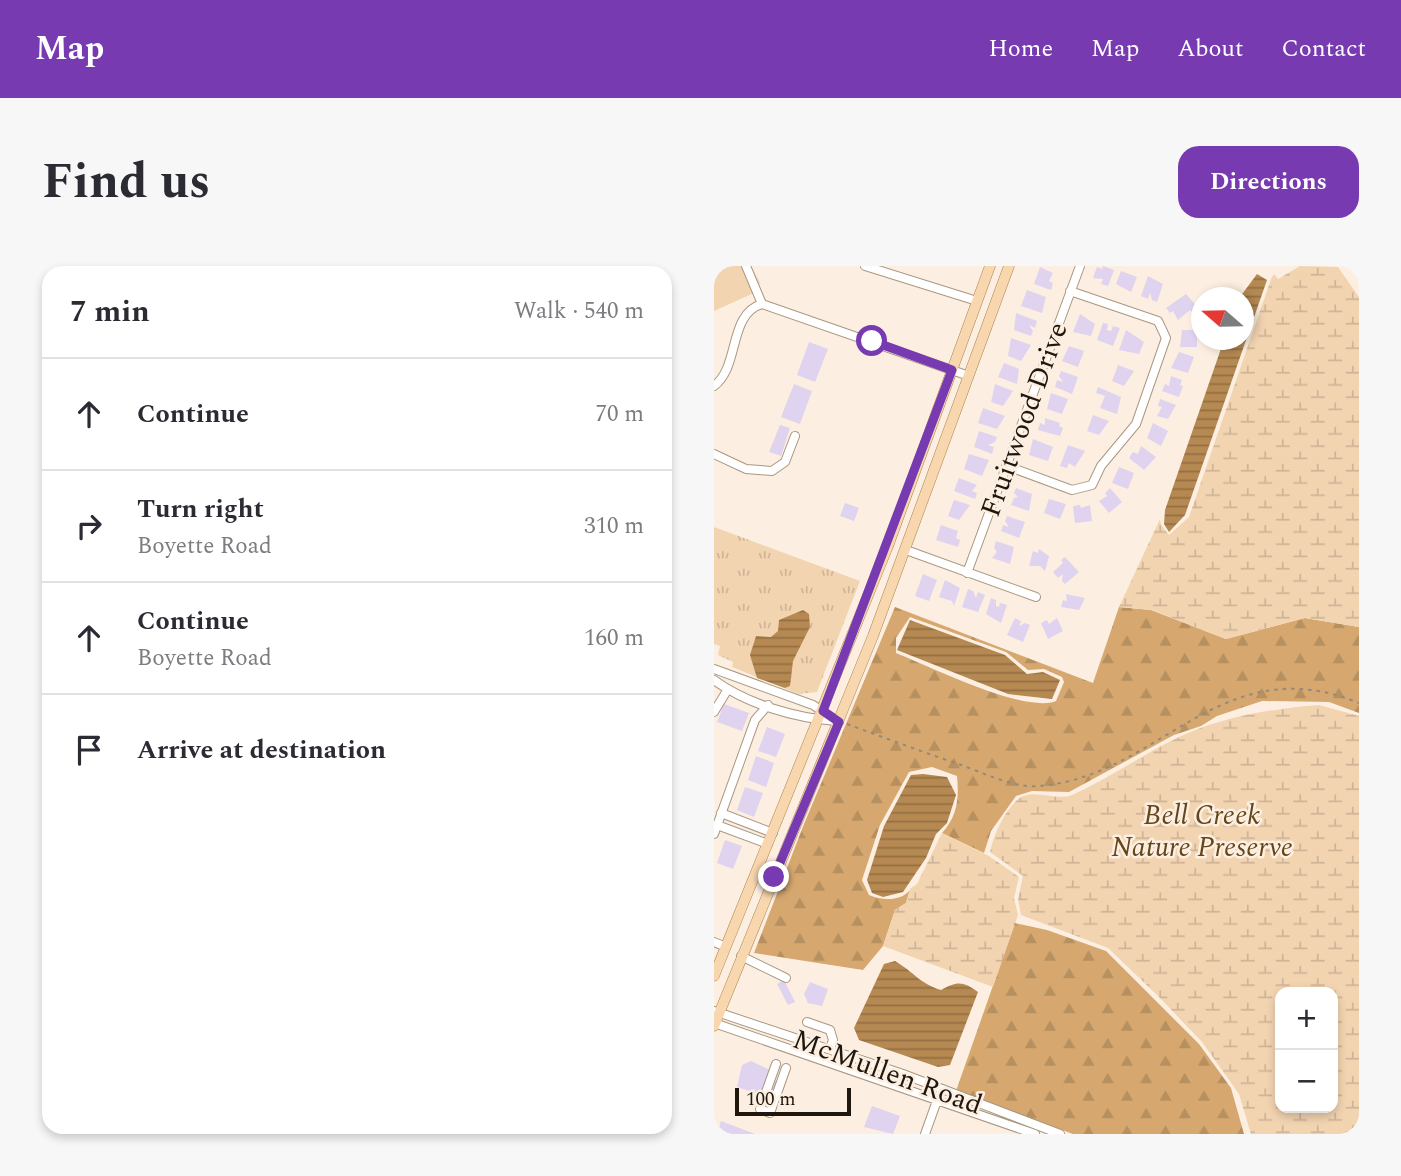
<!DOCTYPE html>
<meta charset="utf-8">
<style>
:root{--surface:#fff;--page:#f7f7f7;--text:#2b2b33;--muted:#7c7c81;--line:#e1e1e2;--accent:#773ab0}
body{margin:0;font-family:Spectral,serif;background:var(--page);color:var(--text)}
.controls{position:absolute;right:21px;bottom:21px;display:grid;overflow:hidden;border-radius:14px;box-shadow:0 4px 10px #0003}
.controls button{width:63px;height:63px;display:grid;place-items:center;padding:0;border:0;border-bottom:2px solid var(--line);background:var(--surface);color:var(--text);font:35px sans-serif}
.compass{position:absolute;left:477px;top:21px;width:63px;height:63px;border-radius:50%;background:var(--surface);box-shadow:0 4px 10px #0003;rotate:290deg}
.scale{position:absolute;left:21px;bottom:18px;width:116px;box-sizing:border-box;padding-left:7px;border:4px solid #1f170e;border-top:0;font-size:19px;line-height:24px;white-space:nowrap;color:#1f170e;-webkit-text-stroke:5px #fcefe1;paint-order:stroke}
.stop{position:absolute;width:21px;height:21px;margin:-16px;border:5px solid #773ab0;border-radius:50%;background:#fff}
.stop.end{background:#773ab0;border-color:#fff;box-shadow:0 2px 7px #0008}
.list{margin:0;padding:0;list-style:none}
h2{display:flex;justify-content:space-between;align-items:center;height:91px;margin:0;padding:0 28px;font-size:30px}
h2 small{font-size:23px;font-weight:400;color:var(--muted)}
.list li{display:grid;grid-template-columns:46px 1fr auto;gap:21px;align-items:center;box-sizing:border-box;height:112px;padding:0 28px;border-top:2px solid var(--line)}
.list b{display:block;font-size:26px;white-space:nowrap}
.list p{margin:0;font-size:23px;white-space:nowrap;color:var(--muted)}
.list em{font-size:23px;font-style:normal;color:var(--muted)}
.icon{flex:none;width:38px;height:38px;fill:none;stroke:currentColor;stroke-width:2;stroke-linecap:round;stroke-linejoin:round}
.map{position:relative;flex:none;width:645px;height:868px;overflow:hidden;border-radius:21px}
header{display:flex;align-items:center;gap:42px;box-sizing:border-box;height:98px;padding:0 35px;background:var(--accent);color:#fff}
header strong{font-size:33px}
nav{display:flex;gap:38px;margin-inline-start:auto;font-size:24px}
.intro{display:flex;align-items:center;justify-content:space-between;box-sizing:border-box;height:168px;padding:0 42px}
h1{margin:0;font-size:49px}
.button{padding:18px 32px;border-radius:21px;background:var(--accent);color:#fff;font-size:24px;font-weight:700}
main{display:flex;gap:42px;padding:0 42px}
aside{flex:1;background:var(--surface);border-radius:21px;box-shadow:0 4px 10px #0003}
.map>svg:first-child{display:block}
.grass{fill:url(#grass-tufts)}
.forest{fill:url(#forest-firs);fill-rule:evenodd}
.wetland{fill:url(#wetland-marsh);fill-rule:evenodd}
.pitch{fill:#f2d4b1}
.water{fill:url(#water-rules)}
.building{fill:#dfd3ef}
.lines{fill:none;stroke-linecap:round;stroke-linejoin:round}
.minor-casing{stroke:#ab9780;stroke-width:10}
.major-casing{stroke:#aa8353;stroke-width:11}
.path{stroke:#93897d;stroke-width:2;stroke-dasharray:3.5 5;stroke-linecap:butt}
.minor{stroke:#fff;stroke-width:8}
.major{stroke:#f9d7ae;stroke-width:10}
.route{stroke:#773ab0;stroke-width:9}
.labels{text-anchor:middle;stroke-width:5;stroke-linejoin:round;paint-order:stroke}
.street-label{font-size:28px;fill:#1f170e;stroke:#fcefe1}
.park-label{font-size:28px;font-style:italic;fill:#65451a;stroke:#fcefe1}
</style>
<header>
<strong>Map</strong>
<nav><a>Home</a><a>Map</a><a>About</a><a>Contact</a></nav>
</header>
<div class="intro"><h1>Find us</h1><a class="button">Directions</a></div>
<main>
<aside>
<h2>7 min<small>Walk · 540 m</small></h2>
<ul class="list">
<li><svg class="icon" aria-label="ahead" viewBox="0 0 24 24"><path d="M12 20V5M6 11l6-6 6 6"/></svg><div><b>Continue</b></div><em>70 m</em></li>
<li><svg class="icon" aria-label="right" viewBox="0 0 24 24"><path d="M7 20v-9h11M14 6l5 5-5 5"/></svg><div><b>Turn right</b><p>Boyette Road</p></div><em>310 m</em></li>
<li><svg class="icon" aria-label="ahead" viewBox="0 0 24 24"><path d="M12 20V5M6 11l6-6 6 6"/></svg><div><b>Continue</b><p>Boyette Road</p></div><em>160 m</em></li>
<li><svg class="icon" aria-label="arrive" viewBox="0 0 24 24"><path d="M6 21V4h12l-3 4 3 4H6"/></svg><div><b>Arrive at destination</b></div></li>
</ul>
</aside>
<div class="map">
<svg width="645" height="868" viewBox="0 0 645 868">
<defs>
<pattern id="grass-tufts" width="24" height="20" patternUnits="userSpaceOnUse" patternTransform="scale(1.75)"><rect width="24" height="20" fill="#f2d4b1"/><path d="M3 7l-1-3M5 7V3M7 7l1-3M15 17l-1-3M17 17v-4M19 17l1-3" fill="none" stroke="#cfb597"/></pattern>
<pattern id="forest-firs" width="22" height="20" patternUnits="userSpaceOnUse" patternTransform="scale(1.75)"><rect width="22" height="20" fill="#d6a870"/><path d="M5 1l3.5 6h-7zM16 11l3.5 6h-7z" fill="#b79060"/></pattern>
<pattern id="wetland-marsh" width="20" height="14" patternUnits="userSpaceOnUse" patternTransform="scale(1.75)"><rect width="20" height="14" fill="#f2d4b1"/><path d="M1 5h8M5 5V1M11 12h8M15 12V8" fill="none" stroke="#cfb597"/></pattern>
<pattern id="water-rules" width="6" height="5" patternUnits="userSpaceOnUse" patternTransform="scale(1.75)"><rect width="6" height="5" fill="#b68952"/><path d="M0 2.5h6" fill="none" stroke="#936f42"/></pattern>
</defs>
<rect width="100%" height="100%" fill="#fcefe1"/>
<path class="grass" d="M0 261 146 315 103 426 84 428 18 401 19 396 4 389 6 380 0 378Z"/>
<path class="forest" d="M181 341 379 417 405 341 437 344 512 373 591 352 645 361V447L615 436 548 435 503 450 487 460 460 469 355 526 318 525 302 530 277 565 270 587 228 567C244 550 245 531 243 510L218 501 195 506 166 559 148 614 155 629C169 635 187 635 196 624L192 637 181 644 169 680 149 704 40 687 90 558ZM196 351 292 386 314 404 330 403 348 411 350 416 342 435C311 448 215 400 182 387V372Z
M301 657 333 664 392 685 485 778 517 822 530 868H359L242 825Z"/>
<path class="wetland" d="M586 0 624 1 645 31V361L591 352 512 373 438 344 405 341 446 253 447 259 455 269 475 251 557 13 560 8 564 13Z
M605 439 645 450V868H537L525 828 488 776 445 731 394 682 307 649 304 633 309 610 276 586C280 568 289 548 302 535 317 520 341 536 358 529 394 513 426 490 461 473 506 451 556 443 605 439ZM566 726H619V842H566Z
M228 567 275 590 305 611 300 632 304 649 279 721 169 680 181 644 192 637 196 623 203 618Z"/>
<path class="pitch" d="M0 0H37L46 17 40 27 0 45Z"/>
<path class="water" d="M543 8 553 14 471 249 455 266 450 258 451 244 510 74H530V32L526 31Z
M89 344 95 348 96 361 79 395 76 420 71 422 43 412 36 389 42 370 57 371 64 365 65 354Z
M196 354 291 389 313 408 329 406 346 414 338 433 294 428 183 384Z
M209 508 233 511 242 529 233 557 222 568 212 592 189 626 169 631 158 627 153 614 170 560 197 509Z
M181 695C201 707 205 717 227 724 243 715 249 715 264 726L236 799 224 801 145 774 140 762 170 698Z"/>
<path class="building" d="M389 0 400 4 394 20 387 18 389 13 379 12 383 1 388 3Z
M326 1 339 7 335 15 339 17 337 24 320 18Z
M407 5 423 11 417 26 402 18Z
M434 10 449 18 443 36 438 34 436 27 434 33 427 30Z
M313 24 332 31 328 47 307 40Z
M472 28 486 44 481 49 476 44 464 54 459 45 456 47 452 42Z
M302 47 323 55 321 62 315 59 319 65 317 70 300 64Z
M366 48 381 58 377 70 359 66Z
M389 57 394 58 393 64 397 65 399 60 406 62 399 80 383 74Z
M412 64 430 76 425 88 405 84Z
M468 64H483V81H466Z
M297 72 317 79 307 95 294 90Z
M95 76 114 83 101 116 83 109Z
M355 80 370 85 364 101 348 95Z
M465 86 480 91 474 107 457 102Z
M290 97 305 103 303 118 284 111Z
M404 99 420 105 410 120 398 115Z
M347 105 364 111 358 128 341 121 343 114 349 116 345 110Z
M457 110 468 114 466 119 469 120 465 131 448 125 451 118 455 120Z
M80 118 98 125 86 158 67 151Z
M281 118 299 125 289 140 277 136Z
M384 121 407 131 403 148 386 142 391 130 382 127Z
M337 127 354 133 348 148 333 143Z
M446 133 462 139 454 153 443 150 448 141 444 140Z
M269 142 291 150 283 163 264 157Z
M379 149 395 155 385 169 373 165Z
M331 152 346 157 345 160 349 162 346 170 324 164 326 157 331 159Z
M439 157 454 165 447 180 433 172Z
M66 159 76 162 67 190 55 186Z
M265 165 283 171 281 176 274 179 280 181 278 188 260 181Z
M319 173 339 181 334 195 315 189Z
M354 179 371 185 361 201 355 197 353 202 346 200Z
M427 180 442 191 430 204 415 192 419 186 424 188Z
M255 188 275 194 268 210 250 203Z
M405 201 420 207 414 223 398 217Z
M245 212 263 219 258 225 263 227 261 233 240 225Z
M302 222 318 228 315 245 297 239 300 232 304 231 300 227Z
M396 222 408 236 395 247 385 235 393 230 391 227Z
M335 233 352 238 346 253 330 247Z
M240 234 256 239 245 254 234 250Z
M131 237 145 242 140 255 126 250Z
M366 239 367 242 376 239 378 255 361 257 359 240Z
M293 250 311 256 305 272 287 265 289 259 295 261 291 255Z
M227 259 244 265 242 272 246 274 244 281 222 274Z
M282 275 300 281 296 298 278 292 283 286 280 282Z
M325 283 335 290 331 305 326 300H315L319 285 324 287Z
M351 291 365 306 351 318 348 315 349 308 344 312 339 306 349 297 347 294Z
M209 308 223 314 215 335 201 330Z
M231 314 246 322 240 340 238 335 225 331Z
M254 323 259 325 262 332 264 326 271 329 264 346 248 341Z
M352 328 371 332 365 344 347 341 349 334 353 335Z
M277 332 282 334V340L285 341 286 337 293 339 287 357 272 348Z
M301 352 307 355 305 360 311 357 316 359 309 376 293 369Z
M343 352 349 365 334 373 327 357 333 354 335 358Z
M10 438 35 447 28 465 3 456Z
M53 461 71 468 62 491 44 485Z
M42 490 60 497 52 521 34 514Z
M31 521 49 527 40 551 23 544Z
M11 574 28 580 19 603 3 597Z
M70 714 81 736 74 739 63 718Z
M96 716 114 723 108 740 94 737 90 728Z
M37 795 56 804 53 812 70 818 65 831 49 825 47 829 23 821 28 799Z
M158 840 186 850 179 868 150 861Z
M7 855 41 868H3Z"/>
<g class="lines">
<g class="minor-casing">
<path id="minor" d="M32 0 48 38
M151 0 263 35
M0 120C26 101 14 48 48 38L255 110
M0 188 32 203 58 205 71 196 81 170
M293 200 358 224 378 219 387 200 422 158 452 72 444 55 356 25
M192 284 322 331
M253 307 366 0
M0 403 99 439 125 456
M0 414C33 438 81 452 122 455
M0 446 14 423
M7 547 59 567
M3 559 54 578
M0 568 41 454 54 439
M0 676 12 681
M27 690 72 712
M0 745 189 808 346 868
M93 756 116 764 119 774 116 783
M0 757 321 868
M46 843 62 798
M51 845 56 847 72 802
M211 868 225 829"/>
</g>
<g class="major-casing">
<path id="major" d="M0 710 174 280 276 0
M0 760 159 370 295 0"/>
</g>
<path class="path" d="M133 458C171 472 209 486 247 499 270 507 299 522 324 520 445 512 506 380 645 437"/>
<use href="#minor" class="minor"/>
<use href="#major" class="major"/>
</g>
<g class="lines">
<path class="route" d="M60 611 125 456 109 445 238 104 158 75"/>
</g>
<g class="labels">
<g class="street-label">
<text transform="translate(309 153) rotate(-70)" y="10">Fruitwood Drive</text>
<text transform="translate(174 805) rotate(20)" y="10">McMullen Road</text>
</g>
<g class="park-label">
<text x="488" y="558">Bell Creek<tspan x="488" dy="32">Nature Preserve</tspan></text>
</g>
</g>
</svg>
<div class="controls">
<button>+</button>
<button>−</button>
</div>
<svg class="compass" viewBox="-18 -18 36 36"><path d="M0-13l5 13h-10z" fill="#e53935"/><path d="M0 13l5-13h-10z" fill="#7c7c81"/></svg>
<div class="scale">100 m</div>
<div class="stop" style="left:158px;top:75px"></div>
<div class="stop end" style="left:60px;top:611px"></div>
</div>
</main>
